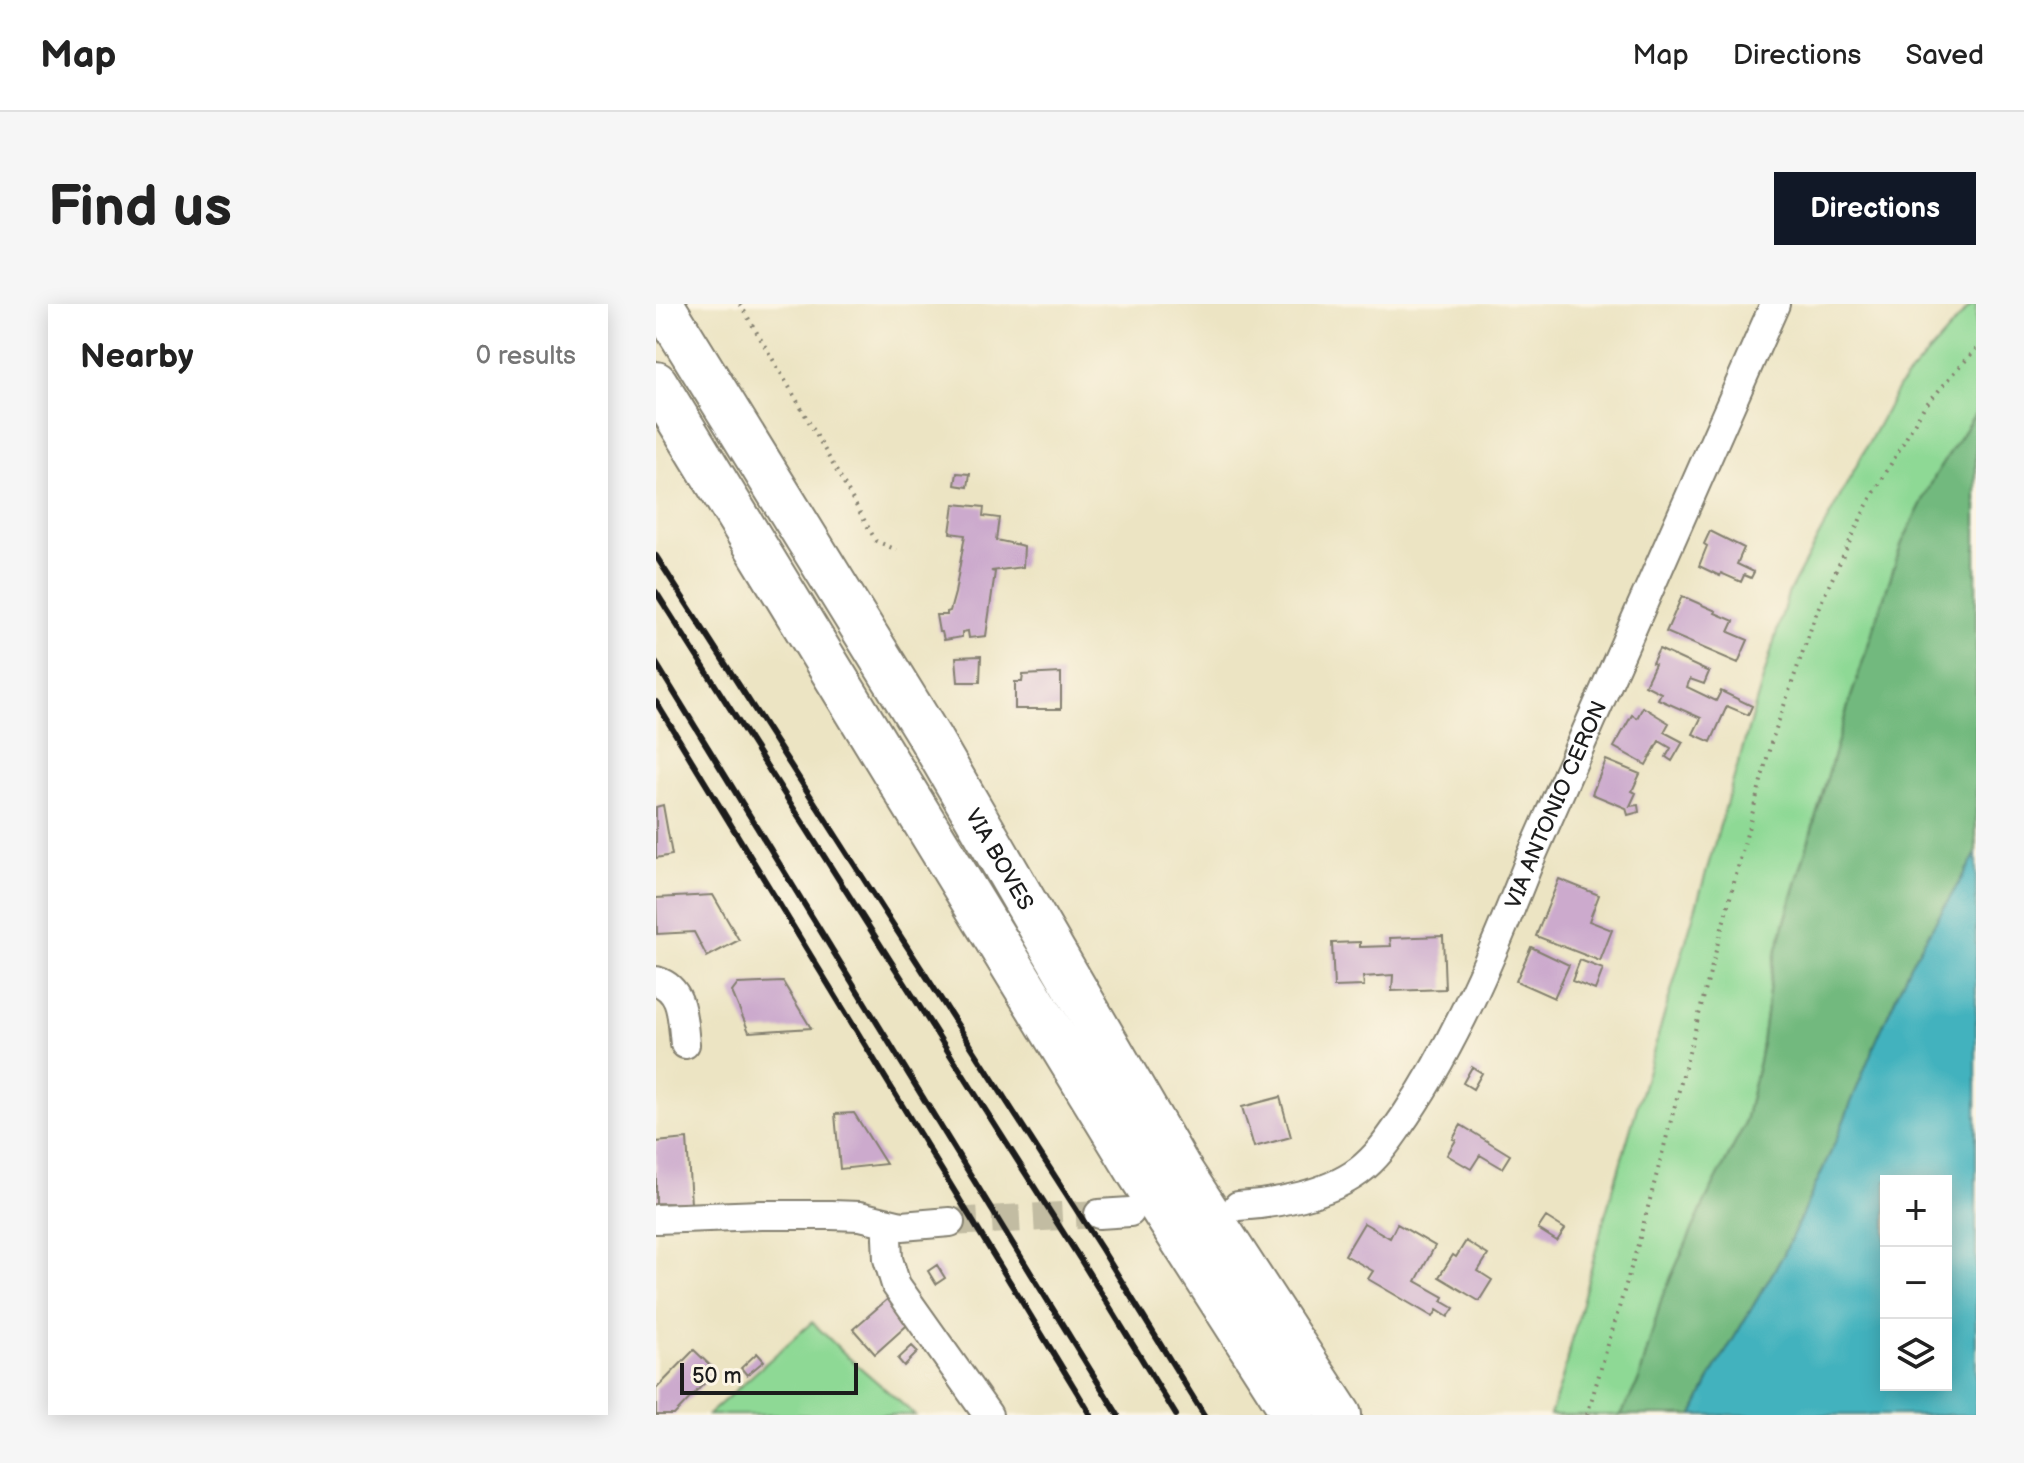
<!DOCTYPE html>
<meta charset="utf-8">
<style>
:root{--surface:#fff;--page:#f6f6f6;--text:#222;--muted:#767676;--line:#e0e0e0;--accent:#111827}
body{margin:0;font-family:"Balsamiq Sans",sans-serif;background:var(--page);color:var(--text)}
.controls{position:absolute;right:24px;bottom:24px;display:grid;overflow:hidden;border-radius:0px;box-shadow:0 4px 20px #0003}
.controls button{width:72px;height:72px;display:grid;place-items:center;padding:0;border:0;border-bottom:2px solid var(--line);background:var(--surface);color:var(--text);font:40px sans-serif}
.scale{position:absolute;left:24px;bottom:20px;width:178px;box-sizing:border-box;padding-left:8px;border:4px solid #1c1c1c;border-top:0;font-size:22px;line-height:28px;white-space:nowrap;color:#1c1c1c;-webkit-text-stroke:6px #fcf5e5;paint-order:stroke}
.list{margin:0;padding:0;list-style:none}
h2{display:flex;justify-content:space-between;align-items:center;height:104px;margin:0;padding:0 32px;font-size:34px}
h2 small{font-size:26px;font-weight:400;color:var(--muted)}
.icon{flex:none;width:44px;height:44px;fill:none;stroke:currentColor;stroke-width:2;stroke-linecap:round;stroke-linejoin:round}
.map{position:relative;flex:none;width:1320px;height:1111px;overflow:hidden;border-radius:0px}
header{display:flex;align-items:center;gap:48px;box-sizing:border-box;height:112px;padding:0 40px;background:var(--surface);border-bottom:2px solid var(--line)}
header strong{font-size:38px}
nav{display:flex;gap:44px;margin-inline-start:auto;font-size:28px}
.intro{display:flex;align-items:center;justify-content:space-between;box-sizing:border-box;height:192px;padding:0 48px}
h1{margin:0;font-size:56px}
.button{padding:20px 36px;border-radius:0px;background:var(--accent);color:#fff;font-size:28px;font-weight:700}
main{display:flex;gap:48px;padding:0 48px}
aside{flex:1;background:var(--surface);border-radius:0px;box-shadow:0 4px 20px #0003}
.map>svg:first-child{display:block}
.green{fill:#8ed995;stroke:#557a58;stroke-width:2}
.forest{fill:#72b97e;stroke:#476a4d;stroke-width:2}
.water{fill:#43b2be;stroke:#30676d;stroke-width:2;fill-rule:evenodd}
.building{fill:#ccaacd}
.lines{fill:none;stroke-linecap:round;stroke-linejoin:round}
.minor-tunnel{stroke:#c2bca2;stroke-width:28;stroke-dasharray:28 14;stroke-linecap:butt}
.minor-casing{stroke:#848070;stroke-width:32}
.highway-casing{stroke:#848070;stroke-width:46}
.path{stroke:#848070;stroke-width:4;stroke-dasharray:2 6;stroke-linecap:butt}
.minor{stroke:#fff;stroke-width:28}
.highway{stroke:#fff;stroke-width:42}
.rail{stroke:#1c1c1c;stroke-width:6}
.labels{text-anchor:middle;stroke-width:6;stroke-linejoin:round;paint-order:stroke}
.street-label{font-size:22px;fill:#1c1c1c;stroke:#fcf5e5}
</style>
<header>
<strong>Map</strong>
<nav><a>Map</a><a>Directions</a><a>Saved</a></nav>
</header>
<div class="intro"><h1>Find us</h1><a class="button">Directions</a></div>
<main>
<aside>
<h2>Nearby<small>0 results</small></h2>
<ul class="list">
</ul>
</aside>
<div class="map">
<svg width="1320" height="1111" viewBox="0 0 1320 1111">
<rect width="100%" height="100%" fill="#fcf5e5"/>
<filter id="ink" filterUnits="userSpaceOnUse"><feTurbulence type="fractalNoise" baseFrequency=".0125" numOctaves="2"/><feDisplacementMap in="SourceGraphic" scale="16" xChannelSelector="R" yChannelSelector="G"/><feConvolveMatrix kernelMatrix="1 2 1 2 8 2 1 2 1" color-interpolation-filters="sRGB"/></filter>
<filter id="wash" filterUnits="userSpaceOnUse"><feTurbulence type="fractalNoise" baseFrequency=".006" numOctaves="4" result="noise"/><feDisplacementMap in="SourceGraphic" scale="32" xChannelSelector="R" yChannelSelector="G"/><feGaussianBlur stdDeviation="1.8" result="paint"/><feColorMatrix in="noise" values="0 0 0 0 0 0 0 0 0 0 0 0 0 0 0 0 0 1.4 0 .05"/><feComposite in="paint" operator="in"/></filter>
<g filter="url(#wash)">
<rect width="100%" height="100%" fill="#ece4c3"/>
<path class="green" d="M1316 0H1320V108L1279 172 1246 239 1193 399 1117 658 1104 753 1088 822 1048 900 1006 993 983 1076 965 1111H894L904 1082 948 915 1132 290 1243 82Z
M156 1018 191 1052 259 1111H52Z"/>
<path class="forest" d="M1320 108V550L1254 661 1218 742 1178 841 1128 950 1056 1071 1037 1111H965L983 1076 1006 993 1048 900 1088 822 1104 753 1117 659 1193 399 1246 239 1279 172Z"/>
<path class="water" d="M1320 550V1111H1037L1056 1071 1128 950 1178 841 1218 742 1254 661ZM1230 877H1290V1081H1230Z"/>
<g id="blocks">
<path class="building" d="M301 169 314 170 312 183 299 181Z
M298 200 328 203 327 212 343 214 340 236 368 242 367 263 335 267 339 268 330 332 313 334 312 327 306 328V333L288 336 286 328H283L280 311H291V308L294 307 299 289 309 231 294 229Z
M1054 227 1088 244 1081 260 1098 268 1095 274 1088 271 1085 278 1065 269 1064 272 1043 262 1051 242 1048 240Z
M1026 292 1060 307 1059 309 1078 317 1073 328 1092 336 1082 359 1010 328Z
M1003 345 1053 368 1048 380 1034 375 1031 383 1060 397 1065 387 1096 402 1092 411 1071 402 1055 438 1037 430 1045 414 1002 395 1005 389 989 381 999 360 996 359Z
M325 352 324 378H302L300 353Z
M405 369V405H359V378H366L367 371Z
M987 403 1013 419 1008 428 1027 438 1016 457 1010 453 1015 444 1003 437 990 461 958 443 976 411 981 414Z
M950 456 984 470 976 487 980 489 974 502 982 501 983 508 972 511 970 504 936 490Z
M7 501 16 551 0 554V503Z
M903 575 943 591 933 617 956 626 944 657 880 632Z
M57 591 83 636 51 653 38 628 1 630 0 594Z
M787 632 789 685 736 687 737 671 707 673 708 682 678 683 676 639 704 638V643L735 642 734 634Z
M875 643 913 661 898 694 860 677Z
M924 656 947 665 939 686 916 677Z
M127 678 155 724 93 728 76 688 82 680Z
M816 763 826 769 817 785 807 779Z
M624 793 635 833 598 843 586 803Z
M198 809 230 860 184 865 179 810Z
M805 821 854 851 846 864 824 851 815 865 791 851 800 836 797 835Z
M31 835 35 900 0 899V838Z
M890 913 909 925 901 937 882 925Z
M708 919 734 934 741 920 779 942 760 977 788 993 786 997 798 1004 792 1013 781 1006 777 1013 712 975 717 967 689 951Z
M810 937 832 951 822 967 836 976 823 997 783 973 797 951 800 953Z
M281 961 289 974 280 980 272 967Z
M241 987 259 1014 219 1050 197 1025Z
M256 1042 262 1048 248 1062 242 1055Z
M38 1046 60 1067 18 1111H0V1085Z
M101 1049 108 1057 91 1071 85 1064Z"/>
</g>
</g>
<g filter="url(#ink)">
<use href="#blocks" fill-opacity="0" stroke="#848070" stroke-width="2"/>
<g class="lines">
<path class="minor-tunnel" d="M294 918 443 910"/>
<g class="minor-casing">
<g id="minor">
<path d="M0 677C28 685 26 716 29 740"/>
<path id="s1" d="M582 902C620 900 672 890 703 867 723 852 736 831 750 811 803 732 840 642 875 553L1119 0"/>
<path d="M443 910 474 908"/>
<path d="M0 915 105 911H175L204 912 246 922 294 918"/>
<path d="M234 920 231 934 232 955 240 981 332 1111"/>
</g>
</g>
<g class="highway-casing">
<g id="highway">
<path id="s2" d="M6 0 274 434 524 865 684 1111"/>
<path d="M0 79 482 868 638 1111"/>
</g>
</g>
<path class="path" d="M84 0 139 93 220 237 241 246
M931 1111 983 937 1115 439 1161 307 1210 203 1268 103 1320 45"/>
<use href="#minor" class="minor"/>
<use href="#highway" class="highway"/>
<path class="rail" d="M0 252 445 944 548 1111
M0 288 426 958 520 1111
M0 359 462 1111
M0 398 435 1111"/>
</g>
</g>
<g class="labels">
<g class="street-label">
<text dy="8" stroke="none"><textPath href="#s1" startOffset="546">VIA ANTONIO CERON</textPath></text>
<text dy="8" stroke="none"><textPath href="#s2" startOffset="650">VIA BOVES</textPath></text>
</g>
</g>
</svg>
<div class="controls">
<button>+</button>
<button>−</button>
<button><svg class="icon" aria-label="layers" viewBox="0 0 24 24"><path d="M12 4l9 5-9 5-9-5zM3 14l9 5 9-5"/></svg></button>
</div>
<div class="scale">50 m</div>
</div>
</main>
